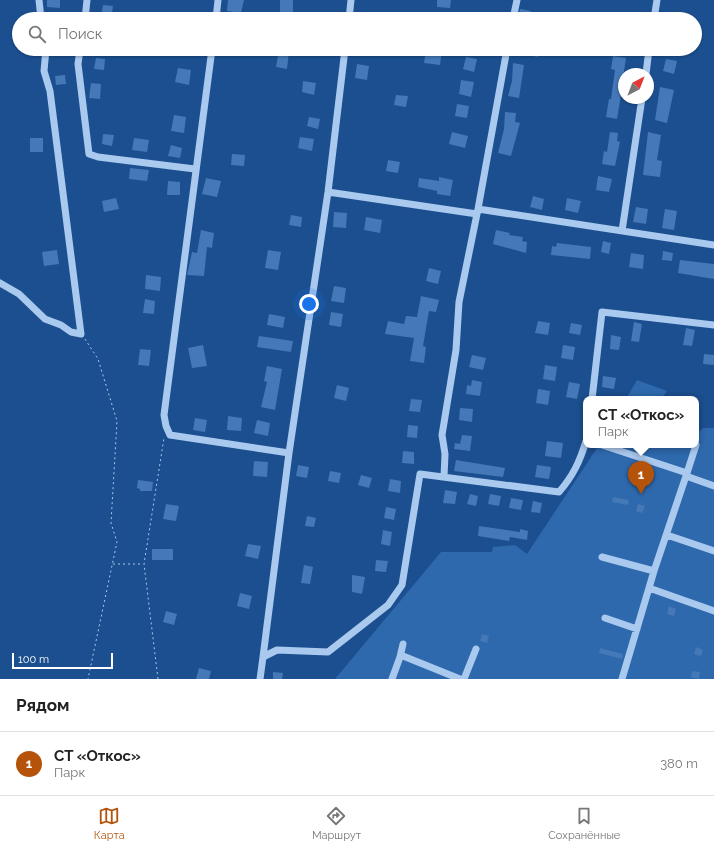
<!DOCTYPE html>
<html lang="ru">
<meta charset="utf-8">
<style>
:root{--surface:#fff;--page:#f6f6f6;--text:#222;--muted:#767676;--line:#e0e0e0;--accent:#b45309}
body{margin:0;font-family:Raleway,sans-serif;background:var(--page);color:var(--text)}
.compass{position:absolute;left:618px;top:68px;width:36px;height:36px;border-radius:50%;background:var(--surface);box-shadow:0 1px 3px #0004;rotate:42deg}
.scale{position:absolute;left:12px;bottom:10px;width:101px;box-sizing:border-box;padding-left:4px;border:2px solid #fff;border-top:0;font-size:11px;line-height:14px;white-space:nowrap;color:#fff;-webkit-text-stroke:3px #1b4f8f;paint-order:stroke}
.you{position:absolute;left:309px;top:304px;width:14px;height:14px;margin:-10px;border:3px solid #fff;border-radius:50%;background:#1a73e8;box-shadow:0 0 0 6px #1a73e833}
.badge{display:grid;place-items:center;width:26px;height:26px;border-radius:50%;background:var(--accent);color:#fff;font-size:13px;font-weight:700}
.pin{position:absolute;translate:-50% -33px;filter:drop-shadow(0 1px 2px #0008)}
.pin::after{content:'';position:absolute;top:21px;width:14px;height:12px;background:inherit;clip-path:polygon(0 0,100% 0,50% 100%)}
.popup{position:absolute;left:583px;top:396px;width:116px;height:52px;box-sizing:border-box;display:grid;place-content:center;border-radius:8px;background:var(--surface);filter:drop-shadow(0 1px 3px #0005);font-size:13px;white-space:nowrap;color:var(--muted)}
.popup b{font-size:15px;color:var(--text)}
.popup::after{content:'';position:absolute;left:50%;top:100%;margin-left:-8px;border:8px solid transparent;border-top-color:var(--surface)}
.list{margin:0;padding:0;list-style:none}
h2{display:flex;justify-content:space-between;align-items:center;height:52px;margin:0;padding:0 16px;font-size:17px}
h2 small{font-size:13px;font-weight:400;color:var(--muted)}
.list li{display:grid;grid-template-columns:26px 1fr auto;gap:12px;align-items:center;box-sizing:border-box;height:64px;padding:0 16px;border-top:1px solid var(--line)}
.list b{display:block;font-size:15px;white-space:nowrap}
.list p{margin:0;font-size:13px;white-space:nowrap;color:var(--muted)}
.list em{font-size:13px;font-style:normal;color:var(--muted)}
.icon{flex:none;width:22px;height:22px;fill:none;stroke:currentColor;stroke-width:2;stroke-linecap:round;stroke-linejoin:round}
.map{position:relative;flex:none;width:714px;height:679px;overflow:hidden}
.search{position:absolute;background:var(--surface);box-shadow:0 1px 3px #0004;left:12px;right:12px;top:12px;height:44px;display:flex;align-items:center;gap:10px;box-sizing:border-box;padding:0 14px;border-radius:22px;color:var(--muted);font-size:15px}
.sheet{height:116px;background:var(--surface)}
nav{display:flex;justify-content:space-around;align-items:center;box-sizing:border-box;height:56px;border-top:1px solid var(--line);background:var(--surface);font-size:11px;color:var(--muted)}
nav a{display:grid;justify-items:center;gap:2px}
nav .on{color:var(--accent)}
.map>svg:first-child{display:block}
.green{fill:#2e69ad}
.building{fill:#4478b7}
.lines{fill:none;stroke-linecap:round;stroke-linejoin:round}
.path{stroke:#a9c9ee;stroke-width:1;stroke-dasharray:2 3;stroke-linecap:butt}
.minor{stroke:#a9c9ee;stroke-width:7}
</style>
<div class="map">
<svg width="714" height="679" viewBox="0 0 714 679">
<rect width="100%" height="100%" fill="#1b4f8f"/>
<path class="green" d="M637 380 667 391 661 399H626Z
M703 428H714V679H335L441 552H492L493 547 515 545 527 554 599 445H696V430L700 431Z"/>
<path class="building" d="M47 0H60V8L47 7Z
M228 0H244L241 13 227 11Z
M280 0H293V13H280Z
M437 0H451L450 8 437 7Z
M103 5 113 6 111 19 101 18Z
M520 9 531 11 530 19H518Z
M426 49 442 50 440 65 424 63Z
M525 49H540L538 57 524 54Z
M279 50 289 51 287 69 276 67Z
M613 56 626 58 623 78V96L621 95 617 119 606 117 609 99H611L615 70 611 69Z
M466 57 477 59 474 72 463 69Z
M96 58 105 59 104 70 94 69Z
M666 59 677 61 674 74 663 71Z
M513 63 524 65 519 98 508 96 512 81Z
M357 64 369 66 367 80 355 78Z
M178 68 191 70 189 85 175 82Z
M65 75 66 84 56 85 55 76Z
M461 80 474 82 471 97 459 94Z
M303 81 316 83 314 95 302 92Z
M91 83 101 84 100 99 89 98Z
M660 87 674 90 667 123 655 120Z
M396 95 408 96 406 107 394 105Z
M457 104 469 106 467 118 455 116Z
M505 112 516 113 515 122 520 123 511 156 498 153 504 129Z
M174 115 186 117 184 133 171 131Z
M309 117 320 119 318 129 307 126Z
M452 132 468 136 465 148 449 144Z
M610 132 618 133 617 141 620 142 615 166 602 164 604 151 607 152Z
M648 132 661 135 657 160 662 161 660 177 643 175Z
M103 134 114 135 112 146 102 144Z
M300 137 314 139 312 151 298 148Z
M30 138H43V152H30Z
M134 138 149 140 147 152 132 150Z
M171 145 182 148 180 158 168 156Z
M232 154 245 155 244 166 231 165Z
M388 160 400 162 398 173 386 171Z
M130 168 149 170 147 181 129 179Z
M598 176 612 179 609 192 596 190Z
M439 177 453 180 450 196 437 194V191L418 187 419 178 439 181Z
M206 178 221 181 217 197 202 194Z
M168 181 180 182V195H167Z
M533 196 544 199 542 210 530 207Z
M116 198 119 209 104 212 102 201Z
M567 198 581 201 578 213 565 210Z
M636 207 648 209 646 224 633 222Z
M665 209 677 211 674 230 662 228Z
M334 212 347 213 346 228 333 227Z
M291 215 302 217 301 227 289 225Z
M366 217 382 220 380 233 364 230Z
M201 230 214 233 212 248 207 247 204 276 187 275 192 252 197 253Z
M496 230 510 233 509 235 523 237 522 241 527 242 526 253 493 244Z
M603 241 611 243 609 254 601 252Z
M557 243 591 247 590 259 551 255 552 246 556 247Z
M57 250 59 264 44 266 42 252Z
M268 250 281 252 278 270 265 268Z
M663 251 673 253 672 261 662 260Z
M631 253 644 255 643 269 629 267Z
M680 260 714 264V279L678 273Z
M429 268 441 271 438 284 426 281Z
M146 275 161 277 160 291 145 289Z
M334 286 346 288 344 303 331 301Z
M421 296 439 300 436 312 429 311 423 346 426 347 424 363 410 361 414 338 385 334 388 321 404 324 406 316 417 317Z
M145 299 155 301 154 314 143 313Z
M331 312 343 314 341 327 329 325Z
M269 314 285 317 283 328 267 325Z
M538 321 550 323 548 335 535 333Z
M634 322 642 324 639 342 631 341Z
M571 323 582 325 580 335 569 333Z
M686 328 695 330 692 346 683 345Z
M611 335 621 337 619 350 610 349Z
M259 336 293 341 291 352 257 347Z
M203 345 207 366 192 368 188 348Z
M563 345 575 347 573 360 561 358Z
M140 349 151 350 149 366 138 365Z
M704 354 714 355V365L703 364Z
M472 355 486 358 483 370 469 367Z
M545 365 557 367 555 381 543 379Z
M267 366 282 369 275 410 261 407 267 382 264 381Z
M603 376 616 378 614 389 602 387Z
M472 380 482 382 480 396 466 394 467 385 471 386Z
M569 382 580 384 577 399 566 397Z
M337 385 349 388 346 401 334 398Z
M538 389 550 391 548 405 536 403Z
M411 399 422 400 420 412 409 411Z
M460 408 473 409 472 422 459 420Z
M228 416 242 418 241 431 227 430Z
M195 418 207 420 205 432 193 430Z
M257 420 270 423 268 436 254 433Z
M408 425 418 426 417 438 407 437Z
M462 435 472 436 470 451 454 449 455 443 460 444Z
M547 441 563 443 561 458 545 456Z
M403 451 414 452V464L402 463Z
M456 460 505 468 503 477 454 471Z
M254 461 268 462 267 477 253 476Z
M298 465 309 467 307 478 296 476Z
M537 465 551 467 549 479 535 477Z
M330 471 341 473 339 483 328 481Z
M361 475 372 478 369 488 358 485Z
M390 479 401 481 400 493 388 491Z
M138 480 153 482 152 491H140V489L137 488Z
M445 490 457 492 455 504 443 503Z
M470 494 478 496 476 506 467 504Z
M490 494 501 496 499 506 488 504Z
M613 497 629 500 628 505 612 502Z
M511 498 523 500 521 510 509 508Z
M533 501 542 503 540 513 531 512Z
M166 504 179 506 176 521 163 519Z
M638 504 645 506 642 513 636 511Z
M386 507 396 509 394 520 384 518Z
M307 516 316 518 314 527 305 526Z
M479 526 520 532V529L528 531 527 540 510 537 509 541 478 536Z
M383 530 392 532 390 546 381 544Z
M248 544 261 546 258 559 245 556Z
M152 549H173V560H152Z
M376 560 388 561 386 572 375 571Z
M304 565 313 567 310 584 301 583Z
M352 575 365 577 362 594 352 592Z
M240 593 252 596 249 609 237 606Z
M669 606 676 609 674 616 667 614Z
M166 611 177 614 174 625 163 622Z
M482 634 489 636 487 643 480 641Z
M696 647 703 650 701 656 694 654Z
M600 648 623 654 622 659 599 653Z
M199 668 211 671 209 679H196Z
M692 671 700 672 699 679 691 677Z
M273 672 283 673 282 679H273Z"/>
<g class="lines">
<path class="path" d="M85 339 98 359 117 421 111 523 117 542 88 679
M113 564H143
M158 679 144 564 164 438"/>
<path class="minor" d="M39 0 41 19
M85 19 87 0
M216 19 218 0
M349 19 351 0
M513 19 517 0
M654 19 657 0
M80 49 78 64 89 154 98 157 195 169
M212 49 164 415 166 426 170 435 289 453
M507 49 478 209 714 245
M646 74 649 49
M328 192 477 214
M622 231 642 98
M0 283 19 294 45 319 61 325 71 332 81 334 50 91 44 71 46 49
M592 399 602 312 714 325
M602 445 687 473 654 571 622 679
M687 473 696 445
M686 476 714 486
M444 477 445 454 442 435 456 350 459 302 478 209
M667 535 714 551
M602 557 654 571
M649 588 714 611
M605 618 637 629
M263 657 289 453 328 192 345 49
M400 657 403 644
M260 679 263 657 277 650 328 652 388 605 402 585 420 474 559 492C573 476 580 461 586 441
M392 679 400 657 403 656 460 679
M464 679 476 649"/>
</g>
</svg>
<svg class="compass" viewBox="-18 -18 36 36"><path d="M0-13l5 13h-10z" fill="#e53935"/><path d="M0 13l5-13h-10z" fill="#767676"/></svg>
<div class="scale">100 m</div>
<div class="you"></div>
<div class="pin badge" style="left:641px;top:494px">1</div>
<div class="popup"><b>СТ «Откос»</b>Парк</div>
<div class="search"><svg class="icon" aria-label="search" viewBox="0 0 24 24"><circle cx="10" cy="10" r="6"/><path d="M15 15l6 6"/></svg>Поиск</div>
</div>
<section class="sheet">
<h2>Рядом<small></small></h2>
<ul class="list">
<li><span class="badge">1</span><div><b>СТ «Откос»</b><p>Парк</p></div><em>380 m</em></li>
</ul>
</section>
<nav>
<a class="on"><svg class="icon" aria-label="map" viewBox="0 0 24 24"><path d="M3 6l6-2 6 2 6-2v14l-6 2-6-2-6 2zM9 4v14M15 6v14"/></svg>Карта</a>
<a><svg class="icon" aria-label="directions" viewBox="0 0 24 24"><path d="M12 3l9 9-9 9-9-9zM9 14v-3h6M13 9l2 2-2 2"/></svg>Маршрут</a>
<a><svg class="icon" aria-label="saved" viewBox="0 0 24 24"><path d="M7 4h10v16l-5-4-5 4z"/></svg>Сохранённые</a>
</nav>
